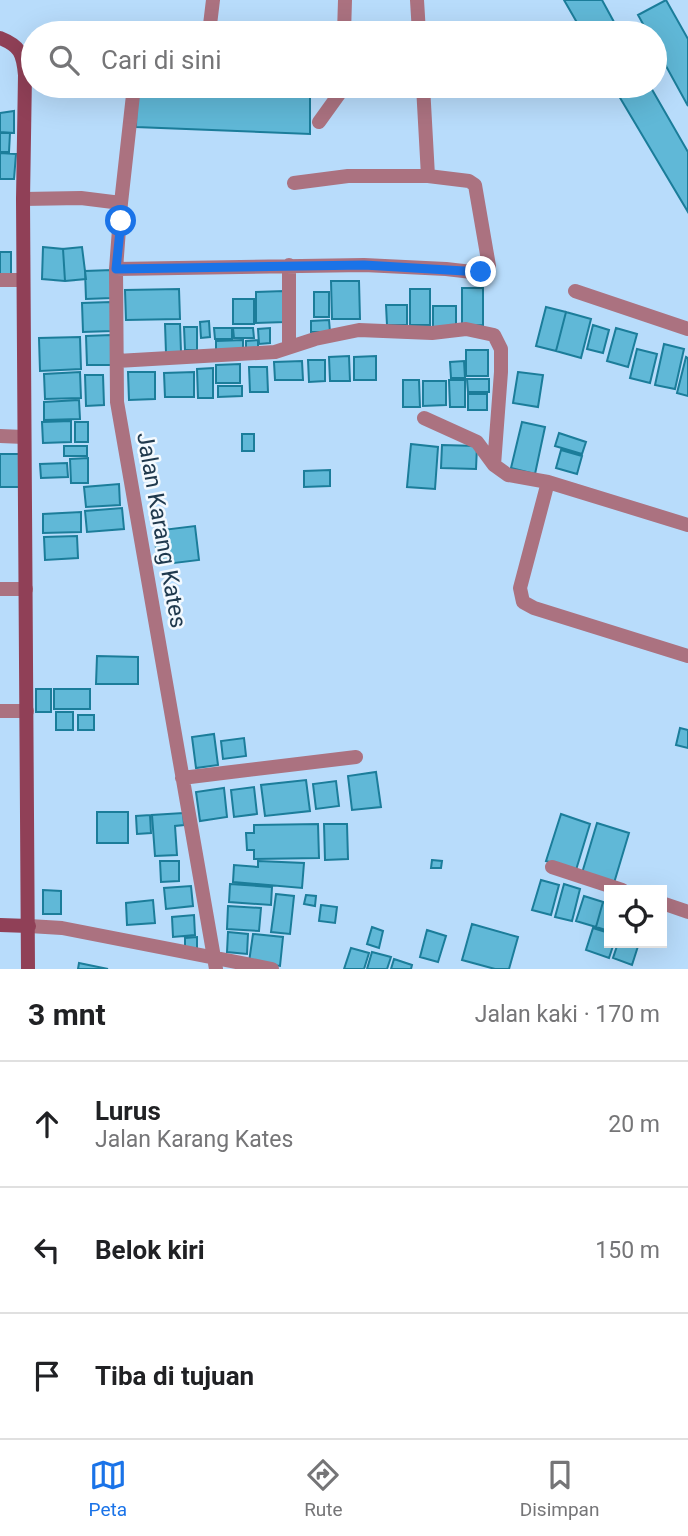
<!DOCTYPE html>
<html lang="id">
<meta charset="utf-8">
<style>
:root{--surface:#fff;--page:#f2f2f2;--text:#202124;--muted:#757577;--line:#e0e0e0;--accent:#1a73e8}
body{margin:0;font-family:Roboto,sans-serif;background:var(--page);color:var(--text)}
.controls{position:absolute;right:21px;bottom:21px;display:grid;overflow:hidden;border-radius:0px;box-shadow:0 7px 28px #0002}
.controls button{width:63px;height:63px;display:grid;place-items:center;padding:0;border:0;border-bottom:2px solid var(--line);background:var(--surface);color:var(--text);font:35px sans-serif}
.stop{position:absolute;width:21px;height:21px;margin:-16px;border:5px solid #1a73e8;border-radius:50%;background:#fff}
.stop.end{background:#1a73e8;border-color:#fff;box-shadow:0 2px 7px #0008}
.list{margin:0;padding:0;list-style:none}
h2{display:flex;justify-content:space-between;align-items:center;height:91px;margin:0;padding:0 28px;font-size:30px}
h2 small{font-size:23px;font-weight:400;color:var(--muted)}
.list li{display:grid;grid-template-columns:46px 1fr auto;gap:21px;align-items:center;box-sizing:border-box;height:126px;padding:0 28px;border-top:2px solid var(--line)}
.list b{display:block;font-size:26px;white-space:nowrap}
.list p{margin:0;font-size:23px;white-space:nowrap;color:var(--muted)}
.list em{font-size:23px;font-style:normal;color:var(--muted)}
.icon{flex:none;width:38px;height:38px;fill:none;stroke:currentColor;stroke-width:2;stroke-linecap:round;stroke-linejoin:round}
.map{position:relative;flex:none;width:688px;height:969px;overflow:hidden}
.search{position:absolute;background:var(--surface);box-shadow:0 7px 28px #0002;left:21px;right:21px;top:21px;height:77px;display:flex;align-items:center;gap:18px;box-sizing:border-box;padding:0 24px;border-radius:38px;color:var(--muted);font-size:26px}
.sheet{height:469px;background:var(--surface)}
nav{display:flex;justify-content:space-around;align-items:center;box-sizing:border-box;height:98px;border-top:2px solid var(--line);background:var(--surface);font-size:19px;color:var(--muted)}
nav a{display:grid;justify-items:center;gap:4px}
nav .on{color:var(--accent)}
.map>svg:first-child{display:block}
.building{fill:#60b8d7;stroke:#1b7d9a;stroke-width:2}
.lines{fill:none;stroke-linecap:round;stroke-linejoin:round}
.street{stroke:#ab7280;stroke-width:14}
.secondary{stroke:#904057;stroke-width:14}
.route{stroke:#1a73e8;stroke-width:9}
.labels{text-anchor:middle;stroke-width:5;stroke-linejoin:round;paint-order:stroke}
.street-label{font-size:23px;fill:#1f394d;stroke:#f3f9fe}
</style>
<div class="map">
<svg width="688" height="969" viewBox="0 0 688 969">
<rect width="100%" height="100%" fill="#b8dcfb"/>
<path class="building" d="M564 0H602L620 33H583Z
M666 0 688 39V106L655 46V33H648L638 15Z
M137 86H310V134L136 127Z
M613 86H650L688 152V212Z
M14 111V133L0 132V113Z
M0 133H10L9 152H0Z
M0 153 16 154 14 179H0Z
M43 247 63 249 65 281 42 279Z
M82 247 86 279 65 281 63 249Z
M0 252H11V277H0Z
M112 270V298L86 299 85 271Z
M331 281H359L360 319H332Z
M462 288H483V325L462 326Z
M179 289 180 319 126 320 125 290Z
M410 289H430V325H410Z
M284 291 285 322 256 323V292Z
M314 292H329V317H314Z
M233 299H254V324H233Z
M111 302 112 331 83 332 82 303Z
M386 305H407V325H387Z
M433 306H456V327H433Z
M546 307 566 312 556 351 536 346Z
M566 312 591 319 581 358 556 351Z
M329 320 330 332H311V321Z
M209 321 210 337 201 338 200 322Z
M165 324H180L181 352 166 353Z
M593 325 609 330 603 353 587 349Z
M184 327H197V350H185Z
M214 328H232V339H215Z
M233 328H253L254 338H234Z
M270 328V343L259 344 258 329Z
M616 328 637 334 628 367 607 361Z
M111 335 112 365H87L86 336Z
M80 337 81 369 40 371 39 338Z
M243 340V351L216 352V341Z
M258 340V351H246V341Z
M664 344 684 349 675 389 655 385Z
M637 349 657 354 650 383 630 378Z
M466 350H488V376H466Z
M349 356 350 381H330L329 357Z
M376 356V380H354V357Z
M686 357 688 358V396L677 393Z
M308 360H325V381L309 382Z
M302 361 303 380H275L274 362Z
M464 361 465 378H451L450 362Z
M240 364V383H216V365Z
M249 367H267L268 392H250Z
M213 368V398H198L197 369Z
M80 372 81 398 45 399 44 374Z
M128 372H155V399L129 400Z
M194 372V397H165L164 373Z
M518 372 543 375 538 407 513 403Z
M85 375H103L104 405 86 406Z
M467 379H489V392H468Z
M403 380H419L420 407H403Z
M449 380H465V407H450Z
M423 381H446V405L423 406Z
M218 386H242V396L218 397Z
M468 394H487V410H468Z
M79 400 80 419 44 420V402Z
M71 421V442L43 443 42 422Z
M75 422H88V442H75Z
M522 422 545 427 535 474 511 468Z
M559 433 586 442 582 454 555 446Z
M242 434H254V451H242Z
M411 444 438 447 435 489 407 487Z
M442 445 477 446 476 469 441 468Z
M64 446H87V456H64Z
M561 450 582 456 577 474 556 468Z
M0 454H19V487H0Z
M88 458V483H71L70 459Z
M67 463 68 477 41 478 40 464Z
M330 470V486L304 487V471Z
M119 484 120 505 86 507 84 487Z
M122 508 124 529 87 532 85 511Z
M81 512V532L43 533V514Z
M195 526 199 560 158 565 154 531Z
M77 536 78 558 45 560 44 537Z
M97 656 138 657V684H96Z
M36 689H51V712H36Z
M54 689H90V709H54Z
M56 712H73V730H56Z
M78 715H94V730H78Z
M680 728 688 730V748L676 745Z
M214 734 218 765 196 768 192 737Z
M244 738 246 756 223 759 221 741Z
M376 772 381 807 352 810 348 776Z
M306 780 310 811 265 816 261 785Z
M336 781 339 806 316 809 313 784Z
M254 787 257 814 234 817 231 790Z
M224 788 227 817 200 821 196 792Z
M97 812H128V843H97Z
M183 813 184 825 175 826 177 855 155 856 152 815Z
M561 814 590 824 576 870 546 861Z
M150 815 151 833 137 834 136 816Z
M597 823 629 833 614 883 582 873Z
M318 824 319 858 254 859V850H247L246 833H254V825Z
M324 824H347L348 859 325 860Z
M432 860 442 861 441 868H431Z
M160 861H179V881L161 882Z
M258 861 304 863 302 888 233 882 234 865 258 867Z
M541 880 559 885 551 915 532 910Z
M230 884 272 887 271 905 229 902Z
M564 884 580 889 572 921 555 917Z
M191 886 193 906 166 909 164 888Z
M43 890 61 891V914H43Z
M276 894 294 896 290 934 271 932Z
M306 895 316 896 315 906 304 904Z
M584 896 603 902 596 927 576 921Z
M153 900 155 923 127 925 126 903Z
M603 902 609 904V931L596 927Z
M321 905 337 907 335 923 319 921Z
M228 906 261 908 259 931 227 929Z
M194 915 195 935 173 937 172 917Z
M472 924 518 937 509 969H495L462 960Z
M372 927 383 931 379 948 367 944Z
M593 928 609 933V943H614L609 958 586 950Z
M427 930 446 936 438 962 420 957Z
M228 932 248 934 247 954 227 952Z
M253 934 283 937 280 966 249 962Z
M197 937V950H185V938Z
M618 943H639L632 965 613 958Z
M351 948 369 953 364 969H344Z
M372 952 391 957 387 969H367Z
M394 959 412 965 411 969H391Z
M79 963 108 969H78Z"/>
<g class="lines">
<path class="street" d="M417 0 419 33
M209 33 213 0
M344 33 345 0
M319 122 342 90V86
M294 183 348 176H428
M23 199 81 198 121 203 116 269 117 402 216 969
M121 203 134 86
M289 265V347
M116 269 364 265 446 269 472 272 486 271 489 266 475 185 469 181 428 176 423 86
M0 280H23
M575 291 688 329
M117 361 275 352 315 339 359 330 432 333 466 329 494 335 501 349V372L494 465
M424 418 477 442 494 465 508 475 548 482 688 525
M0 436 24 437
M548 482 520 588 523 602 534 608 688 656
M0 589H26
M0 711H27
M182 778 356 757
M552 867 622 890
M662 903 688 912
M29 926 62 928 272 969"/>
<path class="secondary" d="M0 38C20 46 23 53 25 75L23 199 28 969
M0 925 29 926"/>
</g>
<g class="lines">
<path class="route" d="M121 221 116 269 364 265 481 272"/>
</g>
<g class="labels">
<g class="street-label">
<text transform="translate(162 530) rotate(80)" y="8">Jalan Karang Kates</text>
</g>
</g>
</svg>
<div class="controls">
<button><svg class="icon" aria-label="locate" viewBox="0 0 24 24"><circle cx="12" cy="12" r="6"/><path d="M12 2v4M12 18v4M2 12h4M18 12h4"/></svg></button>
</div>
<div class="stop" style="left:121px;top:221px"></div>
<div class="stop end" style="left:481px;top:272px"></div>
<div class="search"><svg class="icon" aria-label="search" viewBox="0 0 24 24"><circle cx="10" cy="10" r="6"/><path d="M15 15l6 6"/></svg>Cari di sini</div>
</div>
<section class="sheet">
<h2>3 mnt<small>Jalan kaki · 170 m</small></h2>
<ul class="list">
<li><svg class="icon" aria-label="ahead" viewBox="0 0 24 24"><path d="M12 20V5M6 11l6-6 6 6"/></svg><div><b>Lurus</b><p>Jalan Karang Kates</p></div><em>20 m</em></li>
<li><svg class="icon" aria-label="left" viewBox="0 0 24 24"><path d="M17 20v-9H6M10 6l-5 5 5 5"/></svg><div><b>Belok kiri</b></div><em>150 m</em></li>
<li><svg class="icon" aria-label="arrive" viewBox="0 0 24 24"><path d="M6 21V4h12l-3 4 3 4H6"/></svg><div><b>Tiba di tujuan</b></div></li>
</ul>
</section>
<nav>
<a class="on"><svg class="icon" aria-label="map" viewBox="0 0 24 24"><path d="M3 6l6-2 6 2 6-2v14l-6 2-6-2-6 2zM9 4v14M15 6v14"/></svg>Peta</a>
<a><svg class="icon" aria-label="directions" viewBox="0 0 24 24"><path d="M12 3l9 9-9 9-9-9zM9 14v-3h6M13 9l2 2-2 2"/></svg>Rute</a>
<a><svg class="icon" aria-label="saved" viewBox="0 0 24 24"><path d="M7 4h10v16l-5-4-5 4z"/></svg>Disimpan</a>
</nav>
